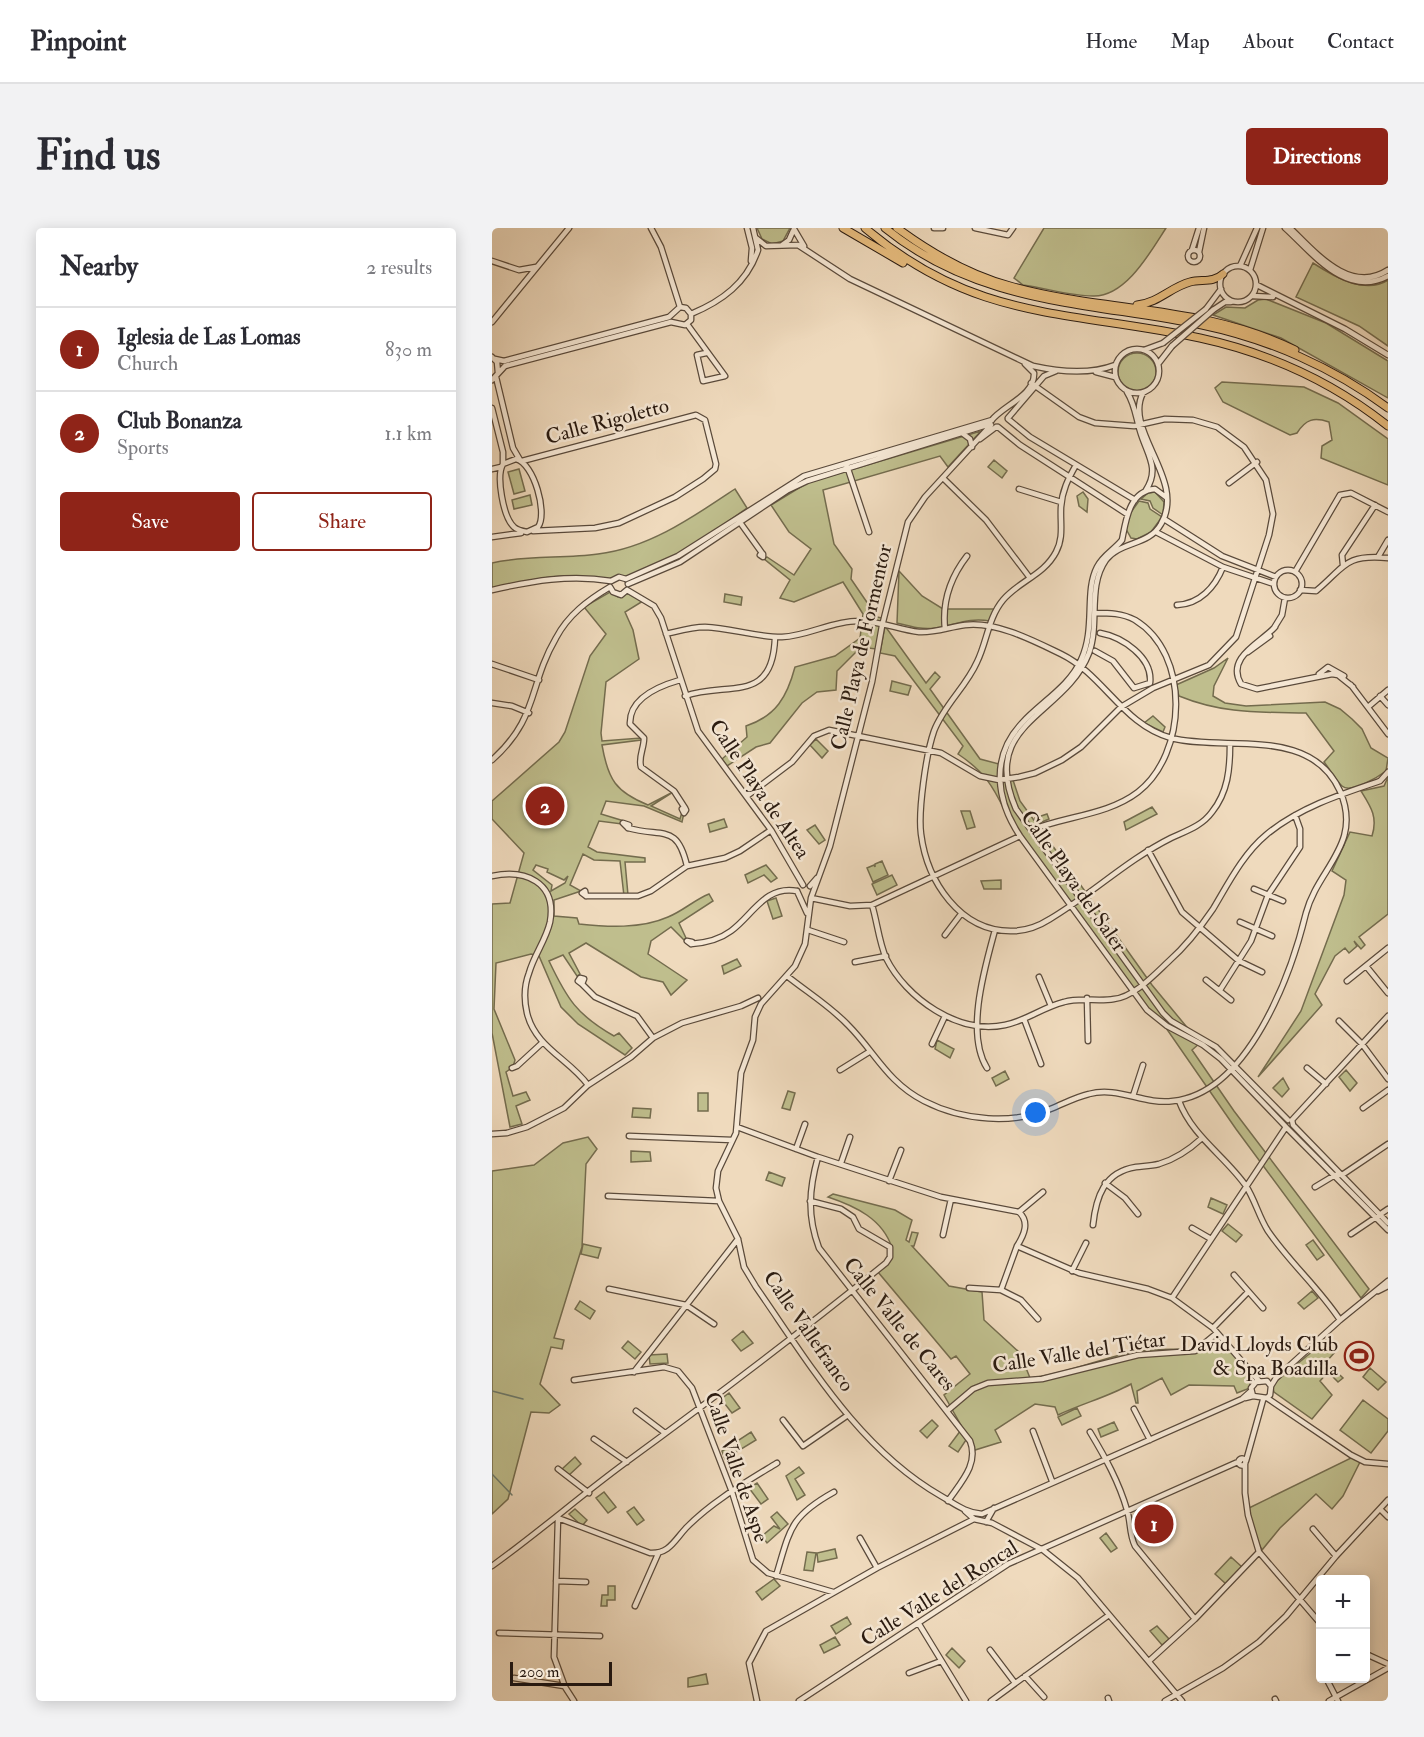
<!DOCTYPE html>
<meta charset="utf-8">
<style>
:root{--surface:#fff;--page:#f2f2f3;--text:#2b2b33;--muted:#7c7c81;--line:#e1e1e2;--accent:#8f2418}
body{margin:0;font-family:"IM FELL Double Pica",serif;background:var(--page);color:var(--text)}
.controls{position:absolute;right:18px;bottom:18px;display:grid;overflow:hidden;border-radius:6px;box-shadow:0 3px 15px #0003}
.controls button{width:54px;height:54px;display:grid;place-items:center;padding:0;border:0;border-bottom:2px solid var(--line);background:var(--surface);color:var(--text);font:30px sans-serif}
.scale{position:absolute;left:18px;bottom:15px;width:102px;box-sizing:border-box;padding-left:6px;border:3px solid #291a10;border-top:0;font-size:16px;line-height:21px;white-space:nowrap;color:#291a10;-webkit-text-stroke:4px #f5e7d4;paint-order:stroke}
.you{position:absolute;left:544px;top:885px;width:21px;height:21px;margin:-15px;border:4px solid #fff;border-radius:50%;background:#1a73e8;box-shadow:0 0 0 9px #1a73e833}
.badge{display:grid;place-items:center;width:39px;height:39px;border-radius:50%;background:var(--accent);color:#fff;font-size:20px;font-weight:700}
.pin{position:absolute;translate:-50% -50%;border:3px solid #fff;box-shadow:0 2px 6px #0006}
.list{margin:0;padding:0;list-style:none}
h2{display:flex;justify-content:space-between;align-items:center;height:78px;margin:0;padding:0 24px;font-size:26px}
h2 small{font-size:20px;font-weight:400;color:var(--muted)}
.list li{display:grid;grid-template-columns:39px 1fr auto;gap:18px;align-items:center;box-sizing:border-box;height:84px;padding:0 24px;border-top:2px solid var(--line)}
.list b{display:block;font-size:22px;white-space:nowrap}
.list p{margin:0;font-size:20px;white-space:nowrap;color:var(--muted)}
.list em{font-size:20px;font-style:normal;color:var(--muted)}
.actions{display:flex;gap:12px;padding:18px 24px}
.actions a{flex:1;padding:14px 0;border:2px solid var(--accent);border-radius:6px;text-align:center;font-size:21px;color:var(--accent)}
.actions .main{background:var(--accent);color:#fff}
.map{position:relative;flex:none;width:896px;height:1473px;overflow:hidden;border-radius:6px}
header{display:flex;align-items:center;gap:36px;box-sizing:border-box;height:84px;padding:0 30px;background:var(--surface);border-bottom:2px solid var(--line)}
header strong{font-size:28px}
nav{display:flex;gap:33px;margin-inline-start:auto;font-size:21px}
.intro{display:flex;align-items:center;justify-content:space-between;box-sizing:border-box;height:144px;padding:0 36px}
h1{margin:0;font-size:42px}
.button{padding:15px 27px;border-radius:6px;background:var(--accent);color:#fff;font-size:21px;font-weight:700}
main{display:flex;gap:36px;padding:0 36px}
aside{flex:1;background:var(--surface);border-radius:6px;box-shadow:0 3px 15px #0003}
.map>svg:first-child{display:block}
.green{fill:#bfbe8d;stroke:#746c4e;stroke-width:1.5;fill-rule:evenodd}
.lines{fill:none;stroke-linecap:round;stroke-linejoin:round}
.stream{stroke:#6d7b6d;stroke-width:1.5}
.minor-casing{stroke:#5a4a3b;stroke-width:7}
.highway-casing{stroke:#291a10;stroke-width:9}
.minor{stroke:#f5e7d4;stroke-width:4.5}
.highway{stroke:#e8bd7e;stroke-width:7}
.minor-bridge-casing{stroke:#5a4a3b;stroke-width:7;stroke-linecap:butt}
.minor-bridge{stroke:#f5e7d4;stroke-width:4.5}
.labels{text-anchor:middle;stroke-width:5;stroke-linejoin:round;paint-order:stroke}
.street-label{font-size:21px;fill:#291a10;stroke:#f5e7d4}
.poi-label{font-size:21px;fill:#291a10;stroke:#f5e7d4;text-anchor:end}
</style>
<header>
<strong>Pinpoint</strong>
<nav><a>Home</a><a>Map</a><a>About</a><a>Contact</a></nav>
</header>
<div class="intro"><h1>Find us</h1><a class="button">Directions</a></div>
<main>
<aside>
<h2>Nearby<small>2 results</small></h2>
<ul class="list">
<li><span class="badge">1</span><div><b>Iglesia de Las Lomas</b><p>Church</p></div><em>830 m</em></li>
<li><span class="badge">2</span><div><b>Club Bonanza</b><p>Sports</p></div><em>1.1 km</em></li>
</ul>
<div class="actions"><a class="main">Save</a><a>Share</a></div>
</aside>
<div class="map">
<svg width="896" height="1473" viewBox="0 0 896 1473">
<rect width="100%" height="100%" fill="#efdabd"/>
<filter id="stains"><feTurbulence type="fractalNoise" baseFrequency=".00333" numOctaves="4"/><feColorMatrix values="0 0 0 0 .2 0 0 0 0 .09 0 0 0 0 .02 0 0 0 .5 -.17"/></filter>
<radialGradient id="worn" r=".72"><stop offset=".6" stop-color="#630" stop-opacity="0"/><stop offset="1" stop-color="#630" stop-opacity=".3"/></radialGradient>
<path class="green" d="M265 0H298L291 13 280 16 270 11Z
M552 0H674C659 23 634 69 601 68 578 68 554 60 531 57L522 50Z
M821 35C841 48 873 67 896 52V118L867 98 804 69Z
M774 71 834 95 896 133V170L789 110 721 87 734 79 753 80 766 72Z
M626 144a19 19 0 1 1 38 0a19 19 0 1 1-38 0Z
M730 154 812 159 846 175 896 211V257L829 230 830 218 840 212 837 194C822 189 814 191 805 205L798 207 731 174 723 160Z
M489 203 456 239 448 228 331 262 342 316 360 341 359 351 385 389 390 390 384 421 369 419 345 443 344 462 325 464 310 475 278 515 264 519 235 538 230 531 255 509 254 498C284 488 295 469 303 439L343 428 368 410 371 386 351 354 302 374 288 370 298 352 271 330 275 329 302 347 319 321 297 304 279 277 315 255Z
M502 232 515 243 510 250 496 239Z
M27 241 33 263 22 266 16 244Z
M243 261 255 280C221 304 172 339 131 349 113 354 91 347 72 348 48 349 24 355 0 360V335C35 327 71 331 106 326 157 320 201 289 243 261Z
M591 264 596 271 595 284 587 278 585 268Z
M663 264 672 274 671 287 661 280 658 273 649 271 656 265Z
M38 267 40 277 22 281 20 272Z
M647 273 656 275 658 281 670 289 659 304 645 311 639 310 634 301 637 287Z
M407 343 430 368 451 381H504L498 393C477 389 463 397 443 400 430 402 417 398 405 395Z
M118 364 126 369 135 365 151 373 133 384 141 402 147 431 114 454 109 505 110 513 149 510V512L110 517C116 552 124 564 156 577L181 564 159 578 188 591 190 584 192 585 190 594 152 578 114 573 109 586 132 593 130 596 107 593 96 619 105 624 153 630V634H133L136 667 132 668 128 633 102 632 91 626 78 657 89 663 62 672V688L85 690 87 696C115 699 149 701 176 689 191 683 202 672 217 666L221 673 187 695 194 710 192 712 179 699 159 713 156 726 195 752 179 767 171 754 149 749 94 715 77 725 88 746 85 748 71 727 57 733C75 771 85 787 122 808L127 805 140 820 133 827 86 796 69 779 47 728 39 726 4 735 2 781 23 832 21 839 14 844 21 868 34 864 38 872 24 878 30 896 18 899 0 805V676L18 675 32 625 0 591V573L67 514 73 504 98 428 114 406 92 379ZM44 637 56 641 55 644 72 652 76 648 73 655 59 663 60 657 41 642Z
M233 366 250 369 249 377 232 374Z
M393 398 434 455 443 444 448 449 438 461 488 531 507 536 506 550 520 549 528 573 544 595 543 590 555 586 557 591 545 596 660 757 708 815 700 822 742 883 877 1061 869 1070 744 901 672 797 657 784 527 609C505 573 505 552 466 526L471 518 403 428 388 425Z
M736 430 722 458 721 468 733 475 754 478 833 474 848 481 860 491 870 501 879 520 896 530 894 543C886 549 859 566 850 558 843 552 838 541 832 534L842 523 814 485C767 484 731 486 687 468L684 457 722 440Z
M400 453 419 458 416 467 398 463Z
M661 488 673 499 671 504 652 495Z
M324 511 336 523 330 530 318 517Z
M896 549V686L867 709 873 717 869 721 862 713 865 718 857 725 853 720 843 728 823 766 830 777 766 849 809 783 852 667 854 652 840 643 858 604 880 608C886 589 879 579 869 563L892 558Z
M660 579 665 586 634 602 632 594Z
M469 583H478L483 599 475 601Z
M232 591 235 599 218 604 216 596Z
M323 597 333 612 327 616 315 602Z
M390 633 396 647 381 654 375 640 382 637 383 639V636Z
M274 637 285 650 279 654 272 647 256 655 253 647Z
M400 647 405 657 385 667 380 656Z
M509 652V661H492L489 653Z
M284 670 290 688 281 691 275 673Z
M245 731 249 738 232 746 230 738Z
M445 812 462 821 458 830 443 821Z
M854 842 865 855 858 863 847 849Z
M513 843 517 851 504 858 500 850Z
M791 850 797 861 790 869 781 860Z
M296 863 303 865 298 882 290 880Z
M206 865H216V883H206Z
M141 880 159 881 158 890 140 889Z
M96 909 105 921 94 936 90 1019 62 1110 72 1112 70 1121 59 1119 48 1156 68 1177 57 1185 39 1184 16 1271 0 1286V943L42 937 71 915Z
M139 923 158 924 159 933 139 934Z
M277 944 293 950 290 958 274 952Z
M341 966 403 982 420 992 414 1012 417 1014 420 1004 426 1005 422 1018H420L457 1058 490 1064 492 1092 528 1125 538 1150C576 1146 610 1129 647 1123 677 1119 706 1125 735 1113L757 1146 758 1160 745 1165 742 1158 697 1157 679 1167 670 1150 645 1163 646 1175H644L639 1156C616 1169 591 1175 566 1187L563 1179 543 1176 503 1202 509 1214 483 1222 452 1167 478 1146 464 1128 459 1131 386 1044 395 1037 400 1020C391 991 363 978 336 969Z
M719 970 735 977 731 986 716 979Z
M736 996 750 1007 744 1014 730 1003Z
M821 1012 832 1027 825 1032 814 1017Z
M91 1016 109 1020 106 1030 89 1026Z
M820 1063 826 1070 812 1081 806 1075Z
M88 1073 103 1083 98 1091 83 1081Z
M251 1103 261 1115 249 1123 240 1112Z
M834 1112 844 1123 834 1134 851 1150 846 1154 836 1144 828 1153 840 1167 820 1191 782 1164 780 1157Z
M136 1113 149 1124 143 1131 130 1120Z
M175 1126 176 1135 158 1136 157 1127Z
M878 1140 894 1154 886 1162 871 1149Z
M237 1165 248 1180 240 1185 229 1171Z
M871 1172 896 1191V1203L879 1225 848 1202Z
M585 1180 589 1188 570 1197 566 1189Z
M440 1192 446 1198 435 1210 428 1203Z
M622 1194 626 1202 609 1209 606 1201Z
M469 1202 474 1212 466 1224 457 1218Z
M259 1204 264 1212 233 1231 230 1223Z
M863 1228 870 1230 851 1268 840 1281 824 1266 788 1300 770 1322 762 1305 757 1280Z
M83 1229 89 1236 76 1248 70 1241Z
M307 1239 312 1245 303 1251 313 1267 305 1272 294 1248Z
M265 1255 276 1271 269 1276 257 1260Z
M112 1264 124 1279 116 1285 104 1270Z
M142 1279 152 1292 145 1297 135 1284Z
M83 1281 95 1292 90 1298 77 1286Z
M285 1284 296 1296 275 1315 270 1308 282 1298 288 1301 279 1289Z
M614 1305 625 1320 619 1324 608 1310Z
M343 1321 345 1330 326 1334 325 1325Z
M315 1324 324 1325 321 1343 312 1342Z
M739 1329 750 1339 734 1356 723 1346Z
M282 1351 288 1358 270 1372 264 1364Z
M116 1358H123V1372H115V1378H109L110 1367H116Z
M355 1389 359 1396 344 1406 339 1398Z
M665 1398 677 1411 670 1417 658 1403Z
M343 1409 348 1417 332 1425 328 1417Z
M460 1420 473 1433 467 1440 454 1427Z
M214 1446 216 1456 196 1459V1450Z"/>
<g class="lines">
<path class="stream" d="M0 1163 31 1171
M0 1246 20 1267"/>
<g class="minor-casing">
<path id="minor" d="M159 0 169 19 188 79
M255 0 260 20 259 33
M442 0H451
M483 0 516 7 521 0
M793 0C820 24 854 71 896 48
M798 0C823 24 858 67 896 42
M302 1 312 18
M264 10 274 18 306 17 358 51 541 138C568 144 597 147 623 137
M290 17 297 12 301 3
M696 28a6 6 0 1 1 12 0a6 6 0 1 1-12 0Z
M700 22 707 0
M707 24 712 0
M0 33 27 42 44 39
M728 56a18 18 0 1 1 36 0a18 18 0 1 1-36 0Z
M748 38 765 0
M758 42 771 0
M765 57 853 101 896 127
M761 68 781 69
M714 81 729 61
M721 82 733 74H739
M199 86C230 73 255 55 266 22L261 0
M0 94 77 0
M195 96 233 148 211 153 205 127 214 125
M623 143a22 22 0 1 1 44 0a22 22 0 1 1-44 0Z
M652 122 671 115
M0 129 5 134 6 145
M3 131 12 133 177 89 188 79 194 80 199 86
M666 136 680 118
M604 144 623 149
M4 149 21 220 28 232
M0 152 13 138 179 94 193 97 199 92V86
M635 164C644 178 644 193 650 209 657 229 667 242 654 262
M651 165C631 203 695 252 669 296 657 318 628 313 614 332 595 359 608 395 597 425 573 488 486 494 524 581L671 785 679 793 724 819 796 892
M0 180 11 224V236
M516 190 552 148 564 143
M516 191 538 209 643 272
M499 193C511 177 543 168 542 145L533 136
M506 199 528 217 635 286
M470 205 478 211 480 219
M488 211 504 199
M24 231C42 235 56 286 46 299L35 304C30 303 25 302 22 299 11 289 4 248 11 236Z
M30 233 204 187 213 192 224 236 223 241 211 251 183 269 127 295 103 300 41 303
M584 237C576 251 570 263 569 279 568 295 572 309 564 324 552 347 527 353 511 372 496 390 495 414 485 434 474 459 452 477 442 503 434 526 426 583 429 606 435 653 468 704 520 703 533 703 547 698 558 691 600 666 635 632 679 610 694 603 710 598 720 584 736 564 738 541 738 516
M355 238 377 304
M0 241 9 239
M452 251 494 292 538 350
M737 255 765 234
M527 261 569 274
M675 270 663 261C637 263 634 292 630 312 622 322 611 327 605 339 592 364 604 400 589 432 577 459 549 474 530 495 498 529 504 572 528 608L655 782 675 798 711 817 729 831 794 899
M672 291 730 328 784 349
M247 293 270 325
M664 304 731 339 782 356
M0 309 29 305
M270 325 271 326V329L268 327Z
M886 329 896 312
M851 337 850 327 883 277
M782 356a14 14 0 1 1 28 0a14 14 0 1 1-28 0Z
M803 344 848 267 859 265 896 284
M134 351 186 328 312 248 500 192
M119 353 127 349 134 351
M136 356 188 334 296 262 315 253 498 196
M118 359 121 364 129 367 135 362
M0 362C40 353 78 346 119 353
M135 362 162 378 169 390 206 503 279 602 311 657
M808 362 824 363C853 339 852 326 896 330
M685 377C708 376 723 359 731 339
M783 399C770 414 733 429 749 456L765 461 840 446 846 447 861 459
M782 400 790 387 793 370
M453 401C450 374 458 350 475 328
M174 406C187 403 200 399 213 399 239 400 263 409 290 409 316 408 340 393 366 393 386 392 407 402 427 404 443 405 457 399 473 397 504 393 542 413 569 426 612 447 631 497 679 510 734 524 818 497 848 563 871 616 826 640 814 685 799 747 756 865 681 873 652 877 626 858 597 866 584 869 573 875 561 880 521 897 471 893 432 873 395 854 383 824 356 797 338 778 315 764 295 748
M603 423 621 433 642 460 658 455C661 429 630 409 608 405
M756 424 778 408
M0 436 47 452
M827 446 836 439 852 448
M188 452C167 458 137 470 138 496L152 510C152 521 146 529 149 539L182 563 193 580
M859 457 896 506
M193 468C236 453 281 477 283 409
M888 468 896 477
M0 475 20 478 37 485
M876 479 896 462
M0 532C47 490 36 458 64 410 76 387 96 372 118 359
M255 568 300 534 322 508 337 502 449 525 488 548 507 552 527 549 543 545 570 532 589 519 629 479 661 460 717 437 744 409 777 307 781 286 774 252 752 219 725 199 701 192 673 191 642 198 603 195 587 189 539 155
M193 580 194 582 192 585 190 581Z
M136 600 131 595 137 597 136 600C171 610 185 595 195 638
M539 602C574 588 616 587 646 564 695 526 699 426 643 392 630 385 617 385 603 385
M656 622 690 684 747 733 770 744
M0 648C33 641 65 654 58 694 54 712 42 727 37 745 32 758 32 772 35 785 43 819 77 831 96 857
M318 658 325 650
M762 661 791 673
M305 663 315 685
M94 668 90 665 93 663 94 668H146L159 663 195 638 233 630 248 623 279 602
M319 670 358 678 380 677 528 608
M380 677C385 693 387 714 394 730 414 770 466 807 513 797 534 793 551 779 572 774 589 769 605 774 622 771 642 769 662 747 677 733 694 718 708 700 721 681 736 656 751 626 774 607 806 580 849 566 888 553L896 544
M748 694 780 708
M316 702 352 714
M453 707 469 686
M199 716 195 713 200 714 199 716C213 715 227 712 239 703 261 687 273 657 305 663
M363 734 394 728
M874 738 896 765
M547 749 559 778
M88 750 92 751 90 756 86 753Z
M714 752 739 772
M855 753 896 720
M90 756 103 769 145 788 161 810
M728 762 759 713 776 667 808 619V601L803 587
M595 770 596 813
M532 791 549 836
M847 793 870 816 896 851
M440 816 453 788
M20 840 25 838 50 815
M495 840C473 805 493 739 503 702
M815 840 834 856
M348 842 377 824
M641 868 651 837
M687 873C700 908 733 928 754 958 763 972 767 989 776 1003 798 1035 827 1060 848 1092
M871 880 896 862
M800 892 896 788
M800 892 801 897 896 995
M245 899 326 929 449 969 527 984C538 994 532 1007 525 1018L587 1045 656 1061 680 1070 721 1100 767 1153
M794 899 896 1002
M0 906 15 905 35 899 72 880 96 857 139 829 161 810 190 795 249 778 266 770
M137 908 240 912
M304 921 313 896
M326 929C317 961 315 988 327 1020L478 1213C487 1236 469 1254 456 1273
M349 935 358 909
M397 953 409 922
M613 955 633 970 646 986
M823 959 843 947H850L896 916
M116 968 227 973
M527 984 551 964
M601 997C604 969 612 944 644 939 652 938 659 938 667 936 684 931 697 922 710 910
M700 1000 719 1011
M859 1006 896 981
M451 1007 459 971
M525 1018 509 1062 529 1072 546 1091
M580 1043 594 1015
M742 1047 771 1080
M477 1060 509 1062
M117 1061 194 1077 222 1096
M886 1063 896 1058
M680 1070 794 899
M721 1100 756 1064
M142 1144 246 1011
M82 1152 172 1139 186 1143 200 1160 240 1264 261 1332 276 1345 341 1364
M779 1158 784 1150 848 1092 896 1053
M753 1170 761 1168 775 1170 778 1167 779 1158 775 1153 764 1154 759 1160 761 1168
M775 1170 859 1227 873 1234 896 1236
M642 1181 658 1212
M144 1183 173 1205
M455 1183 481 1161 496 1155 550 1151 646 1127 703 1123 725 1105
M291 1192 311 1218 356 1187
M541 1203 560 1253
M598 1204C613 1229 627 1254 635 1282 639 1294 637 1306 643 1318L703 1391
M102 1211 135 1234
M746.5 1234a3.5 3.5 0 1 1 7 0a3.5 3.5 0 1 1-7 0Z
M754 1233 771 1172
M753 1236V1265L756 1287 767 1324 828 1395
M66 1241 97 1265
M888 1281 896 1289
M473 1283 482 1291 500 1295 551 1322 586 1350 690 1473
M490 1286C474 1285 463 1276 449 1268 367 1221 317 1135 264 1059L252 1039 246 1011 227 973 224 960 226 943 244 905 249 845 261 812 263 789 269 776 303 738 313 716 319 670 338 618 380 454 390 398 416 294 433 269 499 197
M490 1286 750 1171 759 1163
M494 1294 502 1280
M821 1301 844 1328
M368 1310 385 1340
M0 1338C46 1305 88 1268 133 1235 222 1170 309 1104 394 1035L398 1029V1019L367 1001 361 989 349 981 318 973
M284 1348C298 1302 297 1289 342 1264
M64 1353 94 1354
M143 1378 166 1326
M427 1396 474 1473
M7 1405 108 1408
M498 1422 523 1455
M874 1426 896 1436
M657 1433 703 1391 767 1324
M417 1445 449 1433
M533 1448 552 1469
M22 1450 72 1458
M834 1450 846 1473
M616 1470 617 1473
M783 1471 784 1473
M82 1473 73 1459 62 1429 66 1290 158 1325C177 1326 182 1313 194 1300 219 1274 254 1254 285 1235
M265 1473 257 1435 274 1403 385 1340 482 1291
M307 1473 516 1336 748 1233
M499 1473 617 1387
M673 1473 731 1440 767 1414 794 1388 844 1328 896 1272
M837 1473 896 1440"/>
</g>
<g class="highway-casing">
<path id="highway" d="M351 0 411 35
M373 0C484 94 576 82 708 110 777 125 841 154 896 198
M393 0C488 77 597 74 710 97 777 111 842 140 896 180
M405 0C439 25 477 47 518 58 615 85 709 76 803 122
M645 77C666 75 679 59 698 54 710 51 721 55 731 46"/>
</g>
<use href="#minor" class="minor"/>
<use href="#highway" class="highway"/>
<g class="minor-bridge-casing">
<path id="minor-bridge" d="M671 115 714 81
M680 118 721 82"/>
</g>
<use href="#minor-bridge" class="minor-bridge"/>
</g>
<defs>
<g id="stadium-ring" transform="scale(1.5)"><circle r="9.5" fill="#f5e7d4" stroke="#8f2418" stroke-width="1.5"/><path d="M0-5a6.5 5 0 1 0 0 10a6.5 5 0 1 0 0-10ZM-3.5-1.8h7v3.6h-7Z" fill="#8f2418"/></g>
</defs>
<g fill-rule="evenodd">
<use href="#stadium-ring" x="867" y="1128"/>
</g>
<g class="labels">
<g class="street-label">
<text transform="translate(115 193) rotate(-15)" y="7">Calle Rigoletto</text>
<text transform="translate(369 419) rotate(-77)" y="7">Calle Playa de Formentor</text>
<text transform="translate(268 561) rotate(56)" y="7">Calle Playa de Altea</text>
<text transform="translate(582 653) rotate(55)" y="7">Calle Playa del Saler</text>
<text transform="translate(408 1096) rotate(51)" y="7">Calle Valle de Cares</text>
<text transform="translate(317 1103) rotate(55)" y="7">Calle Vallefranco</text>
<text transform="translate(587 1124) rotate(-9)" y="7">Calle Valle del Tiétar</text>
<text transform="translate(245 1239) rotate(71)" y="7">Calle Valle de Aspe</text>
<text transform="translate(447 1365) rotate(-32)" y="7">Calle Valle del Roncal</text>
</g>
<g class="poi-label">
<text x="846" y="1123">David Lloyds Club<tspan x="846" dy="24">&amp; Spa Boadilla</tspan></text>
</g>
</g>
<rect width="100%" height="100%" filter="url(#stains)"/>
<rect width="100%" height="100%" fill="url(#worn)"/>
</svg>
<div class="controls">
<button>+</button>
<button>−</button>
</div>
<div class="scale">200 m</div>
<div class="you"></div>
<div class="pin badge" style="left:662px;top:1296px">1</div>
<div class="pin badge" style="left:53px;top:578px">2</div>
</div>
</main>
